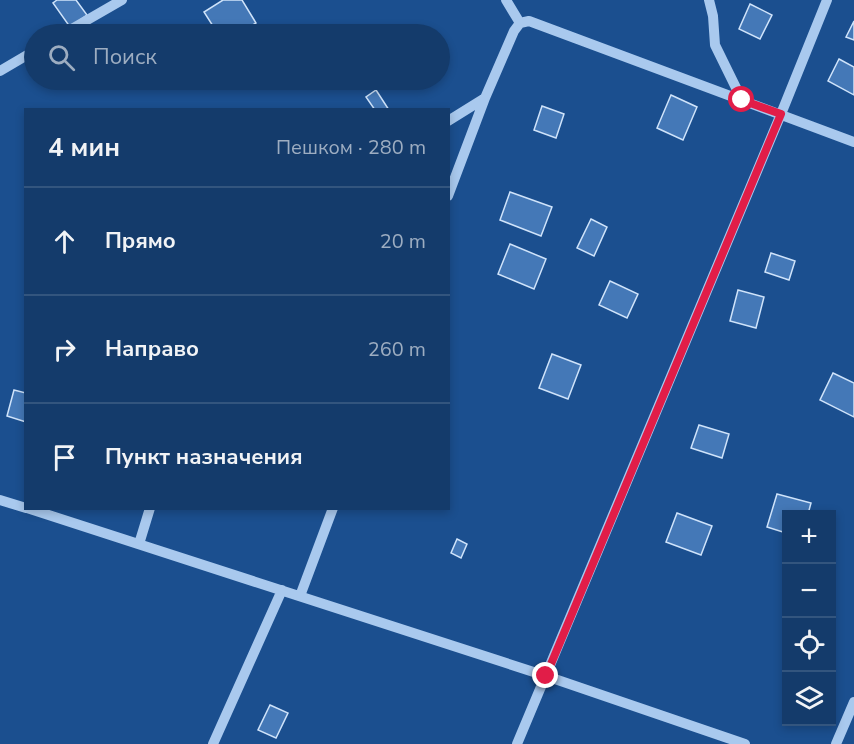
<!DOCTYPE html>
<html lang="ru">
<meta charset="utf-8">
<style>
:root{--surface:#143b6b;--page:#1d4271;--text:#f1f3f6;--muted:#9dadc1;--line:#33557e}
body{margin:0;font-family:"Nunito Sans",sans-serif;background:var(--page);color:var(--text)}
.controls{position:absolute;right:18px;bottom:18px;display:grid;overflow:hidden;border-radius:0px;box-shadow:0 3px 9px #0003}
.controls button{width:54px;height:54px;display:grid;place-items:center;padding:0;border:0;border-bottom:2px solid var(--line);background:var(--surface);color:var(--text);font:30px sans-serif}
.stop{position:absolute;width:18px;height:18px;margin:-14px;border:4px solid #e11d48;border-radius:50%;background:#fff}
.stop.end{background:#e11d48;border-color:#fff;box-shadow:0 2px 6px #0008}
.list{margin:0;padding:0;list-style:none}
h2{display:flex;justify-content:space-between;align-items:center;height:78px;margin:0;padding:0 24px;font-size:26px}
h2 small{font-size:20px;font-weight:400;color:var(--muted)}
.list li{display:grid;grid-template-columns:39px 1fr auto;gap:18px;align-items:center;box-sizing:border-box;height:108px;padding:0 24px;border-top:2px solid var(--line)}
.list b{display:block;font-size:22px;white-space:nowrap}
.list em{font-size:20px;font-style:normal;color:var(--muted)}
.icon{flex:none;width:33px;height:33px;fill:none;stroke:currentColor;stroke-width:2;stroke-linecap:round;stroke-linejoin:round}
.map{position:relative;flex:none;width:854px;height:744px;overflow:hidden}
.search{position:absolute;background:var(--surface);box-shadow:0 3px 9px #0003;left:24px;top:24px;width:426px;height:66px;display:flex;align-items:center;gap:15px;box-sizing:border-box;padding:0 21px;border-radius:33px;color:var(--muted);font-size:22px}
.panel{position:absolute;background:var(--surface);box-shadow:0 3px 9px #0003;left:24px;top:108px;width:426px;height:402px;border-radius:0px}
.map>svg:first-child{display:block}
.building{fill:#4478b7;stroke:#cfe3fa;stroke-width:1.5}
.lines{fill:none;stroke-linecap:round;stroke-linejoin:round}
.minor{stroke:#a9c9ee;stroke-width:10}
.route{stroke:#e11d48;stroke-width:8}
</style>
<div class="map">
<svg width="854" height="744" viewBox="0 0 854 744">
<rect width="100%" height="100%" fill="#1b4f8f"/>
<path class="building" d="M57 0H76L87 15 70 27 53 3Z
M223 0H242L256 23 238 34H218L204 12Z
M750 4 772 15 760 39 739 29Z
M854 21V40L846 37Z
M839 59 854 67V95L828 81Z
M376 90 389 110H375L366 97Z
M671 95 697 107 683 140 657 128Z
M542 106 564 114 556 138 534 130Z
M510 192 552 207 541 236 500 220Z
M591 219 607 227 594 256 577 248Z
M510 244 546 259 534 289 498 274Z
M771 253 795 261 789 280 765 272Z
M610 281 638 294 627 318 599 305Z
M738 290 764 297 756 328 730 321Z
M552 354 581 365 568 399 539 388Z
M833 373 854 383V417L820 400Z
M14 390 26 393V422L7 416Z
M699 425 729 434 722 458 691 448Z
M777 494 811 503 808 514H786V533L767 527Z
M677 513 712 526 701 555 666 542Z
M457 539 467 544 461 558 451 553Z
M270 705 288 713 276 738 258 730Z"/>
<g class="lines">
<path class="minor" d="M506 0 520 23
M709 0 713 16 715 45 742 100
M63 34 122 0
M0 71 34 51
M448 121 485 98
M448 196 485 98 514 31 520 23 529 21 854 142
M0 500 26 508
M27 508 546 676 745 744
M139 544 150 508
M300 596 333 508
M213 744 282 590
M517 744 781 114 827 0
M836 744 854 702"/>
</g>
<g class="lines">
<path class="route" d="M546 676 781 114 742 100"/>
</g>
</svg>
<div class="controls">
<button>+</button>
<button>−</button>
<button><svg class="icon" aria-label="locate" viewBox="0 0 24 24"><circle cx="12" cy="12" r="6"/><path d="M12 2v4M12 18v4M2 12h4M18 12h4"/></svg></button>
<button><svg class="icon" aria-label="layers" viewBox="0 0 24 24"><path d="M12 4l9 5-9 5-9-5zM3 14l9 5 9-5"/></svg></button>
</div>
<div class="stop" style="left:742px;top:100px"></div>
<div class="stop end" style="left:546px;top:676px"></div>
<div class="search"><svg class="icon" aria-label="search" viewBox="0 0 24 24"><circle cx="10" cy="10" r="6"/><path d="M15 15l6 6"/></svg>Поиск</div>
<section class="panel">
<h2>4 мин<small>Пешком · 280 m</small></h2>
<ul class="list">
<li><svg class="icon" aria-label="ahead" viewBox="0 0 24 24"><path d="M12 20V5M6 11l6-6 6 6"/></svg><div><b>Прямо</b></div><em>20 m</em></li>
<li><svg class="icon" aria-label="right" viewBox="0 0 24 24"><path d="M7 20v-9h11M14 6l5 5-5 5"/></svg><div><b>Направо</b></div><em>260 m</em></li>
<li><svg class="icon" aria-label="arrive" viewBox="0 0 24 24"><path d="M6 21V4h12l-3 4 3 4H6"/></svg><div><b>Пункт назначения</b></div></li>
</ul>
</section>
</div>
